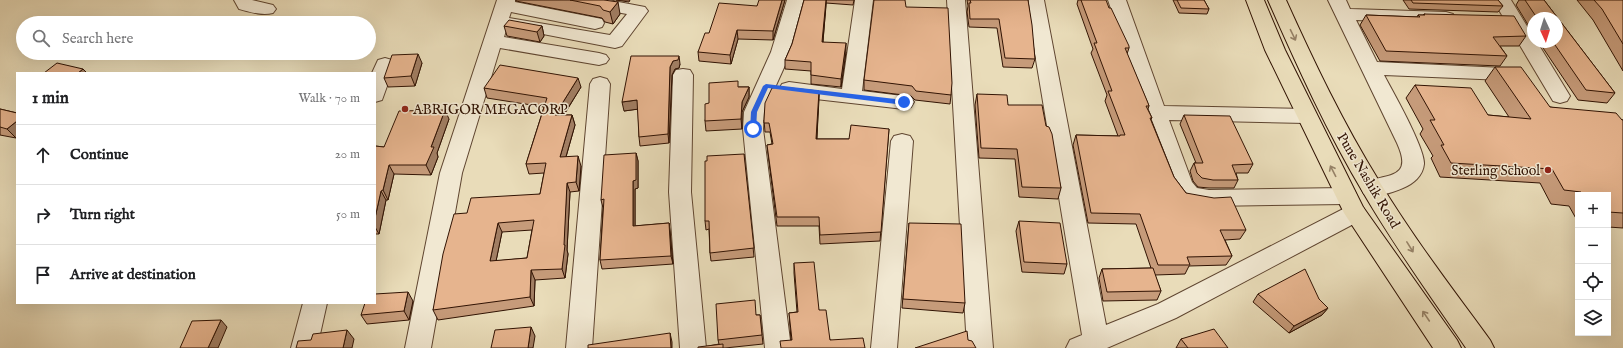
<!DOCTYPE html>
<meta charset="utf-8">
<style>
:root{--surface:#fff;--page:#f6f6f6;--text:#202124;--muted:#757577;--line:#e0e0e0}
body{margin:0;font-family:"IM FELL English",serif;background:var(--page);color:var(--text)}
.controls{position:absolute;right:12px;bottom:12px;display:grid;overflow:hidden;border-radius:0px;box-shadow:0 4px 16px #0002}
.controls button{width:36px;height:36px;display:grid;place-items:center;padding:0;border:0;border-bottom:1px solid var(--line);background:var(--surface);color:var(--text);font:20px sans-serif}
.compass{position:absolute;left:1527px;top:12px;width:36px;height:36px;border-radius:50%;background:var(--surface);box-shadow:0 4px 16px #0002;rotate:176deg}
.stop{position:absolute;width:12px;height:12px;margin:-9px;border:3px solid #2563eb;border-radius:50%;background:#fff}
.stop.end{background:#2563eb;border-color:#fff;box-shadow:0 1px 4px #0008}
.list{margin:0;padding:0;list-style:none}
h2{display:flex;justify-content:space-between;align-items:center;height:52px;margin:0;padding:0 16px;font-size:17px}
h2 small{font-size:13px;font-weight:400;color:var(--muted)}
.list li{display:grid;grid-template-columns:26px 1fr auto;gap:12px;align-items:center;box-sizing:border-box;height:60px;padding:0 16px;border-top:1px solid var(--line)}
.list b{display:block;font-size:15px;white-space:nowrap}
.list em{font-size:13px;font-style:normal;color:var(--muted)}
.icon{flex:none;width:22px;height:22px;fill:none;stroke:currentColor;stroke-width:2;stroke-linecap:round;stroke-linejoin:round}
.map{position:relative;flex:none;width:1623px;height:348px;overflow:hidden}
.search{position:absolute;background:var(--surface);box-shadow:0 4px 16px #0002;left:16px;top:16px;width:360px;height:44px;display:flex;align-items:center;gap:10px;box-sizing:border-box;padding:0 14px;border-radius:22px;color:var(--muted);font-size:15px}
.panel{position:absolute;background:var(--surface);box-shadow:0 4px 16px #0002;left:16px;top:72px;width:360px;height:232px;border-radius:0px}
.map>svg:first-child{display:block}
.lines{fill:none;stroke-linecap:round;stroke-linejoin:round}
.minor-casing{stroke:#5f4530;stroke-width:2}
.trunk-casing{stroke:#311303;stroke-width:2}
.minor{fill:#f1e8d2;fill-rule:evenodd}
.trunk{fill:#e9dcb9;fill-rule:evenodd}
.wall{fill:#c69b7a;stroke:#311303;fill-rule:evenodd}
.shaded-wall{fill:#a17e63;stroke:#311303}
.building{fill:#e6b48e;stroke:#311303;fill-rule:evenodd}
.oneway{stroke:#968267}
.route{fill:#2563eb}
.poi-dot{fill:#8f2418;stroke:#f1e8d2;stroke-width:1.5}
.labels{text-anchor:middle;stroke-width:3;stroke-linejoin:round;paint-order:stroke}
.poi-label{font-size:14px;fill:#311303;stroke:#f1e8d2;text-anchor:start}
.street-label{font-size:14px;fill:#311303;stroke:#f1e8d2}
</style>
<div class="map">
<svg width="1623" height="348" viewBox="0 0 1623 348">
<rect width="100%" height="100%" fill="#e9dcb9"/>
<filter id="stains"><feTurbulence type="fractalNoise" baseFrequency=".005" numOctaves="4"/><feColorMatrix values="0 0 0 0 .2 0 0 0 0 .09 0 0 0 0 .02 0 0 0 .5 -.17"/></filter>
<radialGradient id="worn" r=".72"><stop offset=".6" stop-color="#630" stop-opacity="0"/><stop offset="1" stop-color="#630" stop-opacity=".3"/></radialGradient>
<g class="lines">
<g class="minor-casing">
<path id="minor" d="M234 0H252L273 5 276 9 273 13C262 16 250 12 239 9Z
M497 0H515V2L602 19 604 23 602 27 595 29 511 12 509 18 610 35 627 14 577 5 571 4 568 0H608L645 7 648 11 622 46 615 48 507 27 504 37 599 53 606 55 609 59 606 63 599 65 500 48 462 173 431 348H405L440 173Z
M787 0H805L791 52 764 112 763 129 791 348H765L743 129 744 112 771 52Z
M855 0H873L862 91 911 97 914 102 911 107 904 109 789 96 782 94 779 89 782 84 789 82 842 89Z
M947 0H965L993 348H967Z
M1026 0H1044L1106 325 1158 304 1347 207 1355 204 1363 207 1366 213 1363 219 1176 318 1107 348H1066L1070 340 1082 335Z
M1108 0H1126L1164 106 1306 109 1313 111 1316 116 1313 121 1306 123 1169 120 1192 182 1197 188 1209 190 1346 188 1354 190 1357 196 1354 202 1346 204 1209 206 1182 201 1171 186Z
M1328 0H1346L1350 9 1446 12 1453 14 1455 18 1453 22 1446 24 1356 20 1377 62 1504 68 1511 69 1514 74 1511 79 1504 80 1384 75C1393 92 1425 148 1424 164 1423 176 1413 184 1403 188 1391 193 1377 198 1364 194L1361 188 1364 182C1390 174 1413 178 1397 143Z
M1493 0H1511L1533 36V42H1537L1570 96 1567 101 1560 103 1553 101Z
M385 58 392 60 395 64 382 100 375 102V73H372L378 60Z
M683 69 690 70 693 75 691 192 706 348H680L669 192 673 75 676 70Z
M600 77 607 79 610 84 592 348H566L590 84 593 79Z
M902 134 910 136 913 141 897 348H871L891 141 894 136Z
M303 303H327L317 348H291Z"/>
</g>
<g class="trunk-casing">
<path id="trunk" d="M1246 0H1264L1285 50 1363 207 1457 340 1461 348H1433L1344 213 1265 50Z
M1268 0H1286C1314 62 1343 123 1379 181 1412 236 1452 288 1490 340L1494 348H1466C1431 297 1395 247 1364 194 1327 132 1297 66 1268 0Z"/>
</g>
<use href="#minor" class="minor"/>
<use href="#trunk" class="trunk"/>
</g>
<path class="wall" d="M516 0H604L620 14 613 24 605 22 602 18 516 1Z
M616 0H630L629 2Z
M785 0 773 40 738 39 731 64 699 61 698 52 709 33 757 6Z
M804 0H854L853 5 826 3 823 42 846 52 841 87 811 84V71L785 69V60L792 44Z
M967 0H1028L1035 59 1032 68 1003 67 997 28 969 27 967 12 968 6Z
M1078 0H1081L1109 8 1129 48 1127 54 1149 106 1148 109 1152 118 1151 119 1174 177 1186 193 1246 230 1240 239 1225 240 1232 256 1226 265 1189 266 1185 274 1155 275 1161 291 1157 300 1103 301 1099 278 1102 269 1151 268 1136 224 1088 223 1073 145 1076 135 1118 136 1105 101 1107 95 1091 53 1093 49 1077 4Z
M1173 0H1204L1209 9 1207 14 1179 13Z
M1403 0H1498L1503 6 1498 12 1409 9Z
M1519 0H1544L1615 93 1607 103 1578 100 1539 42H1557V18H1533V33L1516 5Z
M1577 0H1623V71L1593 20Z
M906 7 951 95 950 104 915 100 911 96 864 90V80Z
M1424 14 1526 36 1519 46H1500L1507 56 1500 66 1380 61 1360 25 1366 15 1417 17 1418 15H1423Z
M504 26H542L544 36 540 42 507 36Z
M422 63 415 86 388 87 384 78Z
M680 64 679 68 675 69 672 75 669 143 640 146 639 137 638 109 624 111Z
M1495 67 1550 107 1623 120V228L1608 227V195H1578V222L1569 206 1551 204 1540 183 1440 177 1431 158 1433 156 1420 134 1423 129 1406 98 1415 85 1488 115 1509 117 1485 81Z
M581 87 564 115H572L575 125 566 157 581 166 579 191 570 192 567 250 568 254 565 278 535 280 534 306 438 320 433 310 467 213 540 194 544 173 529 174 526 164 544 107 487 98 484 88ZM532 230 527 258 496 261 502 232Z
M739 87H749V97L742 112V129L706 131 705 121 709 103Z
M819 91 817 139H849L889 129 880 241 820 244 819 226H777L768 154 767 145 772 144 770 132H765L764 120Z
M977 94 1008 105 1046 126 1061 188 1058 199 1019 197 1015 159 979 158 975 105Z
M0 109 17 113V137L16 138 0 135Z
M1184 115 1253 164 1248 173H1236L1238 180 1234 188H1209L1198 187 1193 181 1190 171 1194 163H1196L1180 124Z
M449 119 437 153 438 157 431 175 394 174 388 200H386L379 234H375V146L384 147Z
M636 153 638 161V188L635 189V226L669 223 670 231 673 264 602 269 600 260 603 208 601 200Z
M744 154 754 257 711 261 710 253 709 229 706 230 705 221Z
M1019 221 1067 264 1064 274 1022 272 1016 231Z
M909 223 965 303 963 313 902 308Z
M794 263 819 310 830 340 865 348 791 340 789 313 797 312 794 273Z
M1258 294 1319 299 1328 308 1322 315 1289 333 1253 302Z
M413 301 409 320 367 324 361 315Z
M756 315H760L763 344 725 348H698L719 344 718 340Z
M1181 339 1228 348H1176Z"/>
<path class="shaded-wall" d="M782 0H785L773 40V31Z
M826 0V6L822 51V42Z
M618 2 620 14 613 24 610 12Z
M542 26 544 36 540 42 537 32Z
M737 30 738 39 731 64 730 55Z
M846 43V52L841 87V79Z
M418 54 422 63 415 86 411 76Z
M679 56 680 64 679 68 675 69 672 75 669 143 668 134 670 67 673 61Z
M83 69 87 73H78Z
M578 78 581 87 558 124 555 115Z
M749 87V97L742 112V129L741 119 742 102Z
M819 91V100L816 148V139Z
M637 100 639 109 624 111 622 102Z
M445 110 449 119 437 153 438 157 431 175 426 165 431 147Z
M572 115 575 125 563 167 560 157Z
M17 121V137L16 138 7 129Z
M636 153 638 161V188L635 189V235L633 226V181Z
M578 156 581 166 579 191 576 182Z
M389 165 394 174 388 200 383 190Z
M567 183 570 192 567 250 568 254 565 278 562 269Z
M381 191 386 200 379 234 375 227V218Z
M498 223 502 232 494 271 490 261Z
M669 223 670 231 673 264 671 256Z
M531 270 535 280 534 306 530 297Z
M408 292 413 301 409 320 404 311Z
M1328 308 1322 315 1289 333 1294 326Z
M221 320 227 327 218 348H208Z
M531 327 535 336 533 348H528Z
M347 330 354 339 352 348H343Z
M670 333 672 342V348H671Z"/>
<path class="building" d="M570 0H604L618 2 610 12 603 10 600 6Z
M759 0H782L773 31 737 30 730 55 698 52 705 33H709L719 3 757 6Z
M804 0H826L822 42 846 43 841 79 811 75V62L785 60 792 44Z
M874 0H905L906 7 948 8 952 83 951 95 916 91 912 86 864 80Z
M970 0H1028L1032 25 1035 59 1005 58 999 19H970L969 3H971Z
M1081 0H1106L1109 8H1111L1129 46V48H1125L1148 103 1149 106H1146L1152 118H1150L1174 177 1186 193 1214 198 1231 197 1246 230H1220L1232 256 1187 257 1190 265H1158L1140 214 1091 213 1076 135 1120 136V135H1125L1108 91H1112L1094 43H1097Z
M1177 0H1204L1209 9 1181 8Z
M1411 0H1498L1503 6 1413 3Z
M1525 0H1544L1615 93 1586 90 1553 42H1557V18H1537Z
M1594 0H1623V44L1602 9Z
M1424 14 1514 16 1526 36 1493 37 1507 56 1386 51 1366 15 1420 17 1418 15H1425Z
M509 20 542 26 537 32 504 26Z
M418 54 411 76 384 78 392 55Z
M631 56H679L678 60 673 61 670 67 668 134 639 137 637 100 622 102Z
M57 63 83 69 78 73H44Z
M500 65 578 78 555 115H572L560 157 578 156 576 182 567 183 564 245H565L562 269 531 270 530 297 433 310 443 254 454 214 467 213 471 198 540 194 546 163 526 164 547 98 484 88ZM534 220 527 258 490 261 498 223Z
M1495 67H1521L1550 107 1616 113 1622 120H1623V213L1608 212V195H1583L1581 192 1564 190 1552 169 1451 163 1441 145H1444L1430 120H1435L1415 85 1471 88 1488 115 1531 119Z
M738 81V87H749L742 102 741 119 705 121V104L709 103V83Z
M781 87 819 91 816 139H849L851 125 889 129 881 232 820 235 819 217H777L767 145 773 144 769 123H764V120L765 103 772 88Z
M977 94 1007 95 1008 105H1042L1046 126 1049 127 1052 134 1061 188 1022 187 1017 149 981 148Z
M0 109 17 113V121L7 129 0 127Z
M445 110 431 147H434L426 165H389L383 190 381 191 375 218V146L384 147 399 111Z
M1184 115 1230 116 1253 164 1232 165 1238 180H1213L1202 178 1197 173 1194 163H1203Z
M636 153V180L633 181V226L669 223 671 256 600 260 604 199 601 200 604 155Z
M744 154 754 248 710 253 709 221H705V161H707V156Z
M1019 221 1060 223 1067 264 1024 262Z
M909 223 961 224 965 303 903 299Z
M814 262 819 310H826L830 340 863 338 865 348H781L780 341 792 340 789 313 798 312 794 263Z
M1153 268 1161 291 1107 292 1102 269Z
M1305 269 1319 299 1328 308 1294 326 1258 294Z
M408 292 404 311 361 315 365 303H375V294Z
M755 300 756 315H760L762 335 718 340 716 304Z
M221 320 208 348H180L192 321Z
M531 327 528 348H491L495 330Z
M1214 329 1228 348H1188L1181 339Z
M347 330 343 348H296L298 341 311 340 313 334Z
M967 331 968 340 972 341 976 348H915Z
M670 333 671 348H588V345Z
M723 344V348H698V347Z"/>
<defs><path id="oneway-shaft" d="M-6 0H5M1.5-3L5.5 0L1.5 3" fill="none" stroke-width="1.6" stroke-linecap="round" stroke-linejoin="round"/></defs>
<g class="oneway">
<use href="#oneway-shaft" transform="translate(1293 35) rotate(64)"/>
<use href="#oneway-shaft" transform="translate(1333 171) rotate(-117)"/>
<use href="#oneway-shaft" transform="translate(1410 247) rotate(58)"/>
<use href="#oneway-shaft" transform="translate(1426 316) rotate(-124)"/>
</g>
<path class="route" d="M766 84 904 100 907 102 904 105 768 88 757 112 756 129 753 131H750L751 112 763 86Z"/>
<g class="poi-dot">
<circle cx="405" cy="109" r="4"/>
<circle cx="1548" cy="170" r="4"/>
</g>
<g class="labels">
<g class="poi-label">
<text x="413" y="114">ABRIGOR MEGACORP</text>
<text x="1540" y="175" text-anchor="end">Sterling School</text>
</g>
<g class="street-label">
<text transform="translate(1369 180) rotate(59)" y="5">Pune Nashik Road</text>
</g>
</g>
<rect width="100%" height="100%" filter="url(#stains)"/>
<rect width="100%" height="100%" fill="url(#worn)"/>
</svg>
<div class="controls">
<button>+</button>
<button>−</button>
<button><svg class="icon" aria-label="locate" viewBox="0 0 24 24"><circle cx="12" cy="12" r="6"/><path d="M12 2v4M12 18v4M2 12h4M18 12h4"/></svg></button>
<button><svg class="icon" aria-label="layers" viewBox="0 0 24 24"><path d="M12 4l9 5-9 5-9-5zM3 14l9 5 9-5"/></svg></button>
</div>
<svg class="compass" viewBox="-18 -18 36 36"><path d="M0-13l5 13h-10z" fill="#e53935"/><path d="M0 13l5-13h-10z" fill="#757577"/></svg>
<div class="stop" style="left:753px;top:129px"></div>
<div class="stop end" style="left:904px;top:102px"></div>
<div class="search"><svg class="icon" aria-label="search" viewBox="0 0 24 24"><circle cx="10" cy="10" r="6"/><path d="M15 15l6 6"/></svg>Search here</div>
<section class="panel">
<h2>1 min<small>Walk · 70 m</small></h2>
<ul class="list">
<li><svg class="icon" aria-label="ahead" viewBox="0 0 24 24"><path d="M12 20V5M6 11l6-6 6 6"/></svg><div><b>Continue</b></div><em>20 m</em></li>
<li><svg class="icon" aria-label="right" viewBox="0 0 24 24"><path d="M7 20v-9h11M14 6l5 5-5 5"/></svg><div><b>Turn right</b></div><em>50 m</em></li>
<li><svg class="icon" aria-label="arrive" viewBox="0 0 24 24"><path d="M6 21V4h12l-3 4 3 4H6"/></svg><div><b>Arrive at destination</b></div></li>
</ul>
</section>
</div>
